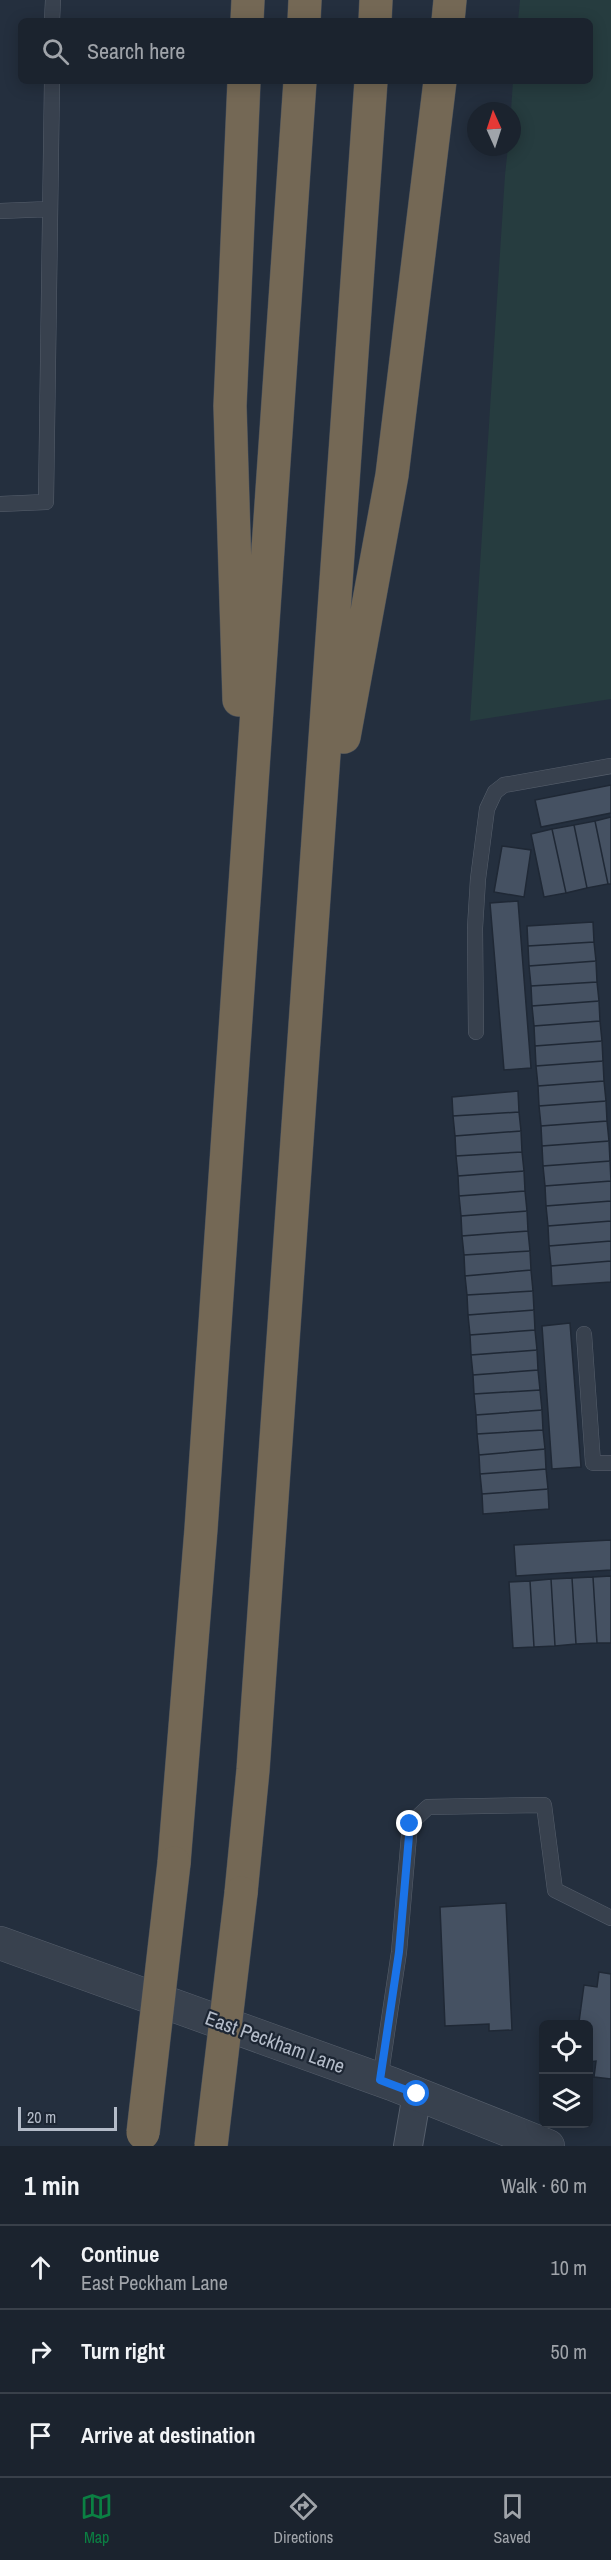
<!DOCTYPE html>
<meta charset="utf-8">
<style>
:root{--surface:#1b232e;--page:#242b36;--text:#f1f3f6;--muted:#a0a4aa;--line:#39404a;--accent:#0b8043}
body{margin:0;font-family:"Archivo Narrow",sans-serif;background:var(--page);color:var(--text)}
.controls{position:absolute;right:18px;bottom:18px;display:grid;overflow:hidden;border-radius:9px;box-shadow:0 3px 15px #0003}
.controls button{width:54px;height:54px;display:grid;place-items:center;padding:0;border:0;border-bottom:2px solid var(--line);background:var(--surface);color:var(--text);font:30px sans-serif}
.compass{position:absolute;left:467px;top:102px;width:54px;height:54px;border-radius:50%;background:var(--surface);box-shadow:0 3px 15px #0003;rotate:357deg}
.scale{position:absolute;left:18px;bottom:15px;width:99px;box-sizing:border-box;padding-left:6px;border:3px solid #b4bcc9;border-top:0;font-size:16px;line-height:21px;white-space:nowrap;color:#b4bcc9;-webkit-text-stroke:4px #1d2633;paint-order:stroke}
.stop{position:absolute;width:18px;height:18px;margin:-14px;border:4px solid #1a73e8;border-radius:50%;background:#fff}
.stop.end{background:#1a73e8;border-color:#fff;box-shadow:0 2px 6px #0008}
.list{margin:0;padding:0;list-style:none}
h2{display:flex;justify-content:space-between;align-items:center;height:78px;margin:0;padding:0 24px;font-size:26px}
h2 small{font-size:20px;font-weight:400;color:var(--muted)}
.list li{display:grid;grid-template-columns:39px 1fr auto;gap:18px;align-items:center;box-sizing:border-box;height:84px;padding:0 24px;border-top:2px solid var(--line)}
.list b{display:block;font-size:22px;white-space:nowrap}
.list p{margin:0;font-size:20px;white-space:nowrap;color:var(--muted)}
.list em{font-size:20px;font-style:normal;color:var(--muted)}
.icon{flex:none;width:33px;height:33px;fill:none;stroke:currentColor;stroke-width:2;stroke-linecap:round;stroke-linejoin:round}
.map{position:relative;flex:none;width:611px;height:2146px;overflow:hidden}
.search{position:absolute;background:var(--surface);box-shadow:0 3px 15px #0003;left:18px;right:18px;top:18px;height:66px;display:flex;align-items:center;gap:15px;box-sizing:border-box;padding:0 21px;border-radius:9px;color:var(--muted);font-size:22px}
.sheet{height:330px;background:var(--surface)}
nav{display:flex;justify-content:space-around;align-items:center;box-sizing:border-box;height:84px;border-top:2px solid var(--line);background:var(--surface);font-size:16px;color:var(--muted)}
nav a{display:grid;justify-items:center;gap:3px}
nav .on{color:var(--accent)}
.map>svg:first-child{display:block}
.green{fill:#263c3f}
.building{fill:#455162;stroke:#1f2835;stroke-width:1.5}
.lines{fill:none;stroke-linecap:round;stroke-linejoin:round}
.service-casing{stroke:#565f6c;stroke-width:16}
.minor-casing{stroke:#565f6c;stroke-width:30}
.tertiary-casing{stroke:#565f6c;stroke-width:34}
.motorway-casing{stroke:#434c59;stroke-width:34}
.service{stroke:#38414e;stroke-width:15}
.minor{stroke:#38414e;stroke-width:28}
.tertiary{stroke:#38414e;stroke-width:33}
.motorway{stroke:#746855;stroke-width:33}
.motorway-bridge-casing{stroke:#434c59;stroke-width:34;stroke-linecap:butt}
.motorway-bridge{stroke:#746855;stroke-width:33}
.route{stroke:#1a73e8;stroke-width:8}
.labels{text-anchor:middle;stroke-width:4.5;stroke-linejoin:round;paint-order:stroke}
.street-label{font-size:20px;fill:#b4bcc9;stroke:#1d2633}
</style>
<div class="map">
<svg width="611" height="2146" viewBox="0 0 611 2146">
<rect width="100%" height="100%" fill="#242f3e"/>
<path class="green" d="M520 0H611V699L470 721 505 175 508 147H512L511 111 513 81H590V21H518Z"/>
<path class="building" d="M611 785V813L541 827 535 800Z
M611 817V884H608L595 821Z
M595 821 608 884 587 888 574 825Z
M574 825 587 888 566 893 552 829Z
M552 829 566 893 544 897 531 834Z
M502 846 531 850 524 897 494 892Z
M518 901 531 1068 504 1070 490 903Z
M593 922 594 942 528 946 527 926Z
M594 942 596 961 529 966 528 946Z
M596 961 597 982 531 986 529 966Z
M597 982 599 1001 532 1006 531 986Z
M599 1001 600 1021 534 1026 532 1006Z
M600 1021 602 1041 535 1046 534 1026Z
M602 1041 603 1061 536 1066 535 1046Z
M603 1061 604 1081 538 1086 536 1066Z
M604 1081 606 1101 539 1106 538 1086Z
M518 1091 519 1112 453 1116 452 1097Z
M606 1101 607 1121 541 1126 539 1106Z
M519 1112 521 1131 455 1136 453 1116Z
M607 1121 609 1141 542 1146 541 1126Z
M521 1131 522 1152 456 1156 455 1136Z
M609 1141 610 1161 543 1166 542 1146Z
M522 1152 524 1171 458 1176 456 1156Z
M610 1161 611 1181 545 1186 543 1166Z
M524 1171 525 1191 459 1196 458 1176Z
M611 1181V1201L546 1206 545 1186Z
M525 1191 527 1211 461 1216 459 1196Z
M611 1201V1221L548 1226 546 1206Z
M527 1211 528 1231 462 1236 461 1216Z
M611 1221V1241L549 1246 548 1226Z
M528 1231 530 1251 464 1255 462 1236Z
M611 1241V1261L551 1266 549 1246Z
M530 1251 531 1270 465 1276 464 1255Z
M611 1261V1282L552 1286 551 1266Z
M531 1270 533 1291 467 1295 465 1276Z
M533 1291 534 1310 468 1315 467 1295Z
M534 1310 535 1330 470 1335 468 1315Z
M570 1323 581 1467 552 1469 542 1326Z
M535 1330 537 1350 471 1355 470 1335Z
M537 1350 538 1370 473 1375 471 1355Z
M538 1370 540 1390 474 1394 473 1375Z
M540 1390 542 1410 476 1415 474 1394Z
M542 1410 543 1430 477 1434 476 1415Z
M543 1430 545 1449 479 1455 477 1434Z
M545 1449 546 1469 480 1474 479 1455Z
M546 1469 548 1489 482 1494 480 1474Z
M548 1489 549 1509 483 1514 482 1494Z
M611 1540V1570L516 1576 514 1545Z
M611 1576V1643H597L593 1577Z
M593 1577 597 1643 576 1644 572 1578Z
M572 1578 576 1644 555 1646 551 1579Z
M551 1579 555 1646 534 1647 530 1581Z
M530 1581 534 1647 513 1648 509 1582Z
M506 1903 512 2030 489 2031V2024L445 2026 440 1907Z
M599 1972 611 1974V2079L594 2077 596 2061 588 2062V2024H571V2021L579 2022 584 1985 597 1987Z"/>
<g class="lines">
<g class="service-casing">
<path id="service" d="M52 21 53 0
M0 211 50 209
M0 504 46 502 52 81
M476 1032 475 928 478 879 487 809 495 792 504 785 611 766
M584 1334 593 1463H611
M380 2080 399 1952 410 1824 428 1807 544 1805 555 1890 611 1918"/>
</g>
<g class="minor-casing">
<path id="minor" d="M408 2146 417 2094"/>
</g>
<g class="tertiary-casing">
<path id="tertiary" d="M0 1943 392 2084 548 2146"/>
</g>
<g class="motorway-casing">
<path id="motorway" d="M247 21 248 0
M304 21 305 0
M375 21 376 0
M448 21 450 0
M239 700 230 406 244 81
M344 737 392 475 440 81
M174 1863 201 1529 300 81
M241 1893 253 1770 371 81"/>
</g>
<use href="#service" class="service"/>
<use href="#minor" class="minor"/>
<use href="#tertiary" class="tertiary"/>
<use href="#motorway" class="motorway"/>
<g class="motorway-bridge-casing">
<path id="motorway-bridge" d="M143 2133 174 1863
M211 2146 241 1893"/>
</g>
<use href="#motorway-bridge" class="motorway-bridge"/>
</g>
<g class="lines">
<path class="route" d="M410 1824 399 1952 380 2080 417 2094"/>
</g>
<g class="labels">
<g class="street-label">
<text transform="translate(275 2042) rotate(20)" y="7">East Peckham Lane</text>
</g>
</g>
</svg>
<div class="controls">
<button><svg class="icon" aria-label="locate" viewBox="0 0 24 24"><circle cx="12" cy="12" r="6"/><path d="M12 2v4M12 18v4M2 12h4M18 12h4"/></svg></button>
<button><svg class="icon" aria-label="layers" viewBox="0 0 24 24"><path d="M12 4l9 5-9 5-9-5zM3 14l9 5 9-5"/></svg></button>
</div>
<svg class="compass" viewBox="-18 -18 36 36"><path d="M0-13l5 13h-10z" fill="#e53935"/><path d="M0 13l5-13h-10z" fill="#a0a4aa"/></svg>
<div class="scale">20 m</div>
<div class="stop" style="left:417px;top:2094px"></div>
<div class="stop end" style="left:410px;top:1824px"></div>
<div class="search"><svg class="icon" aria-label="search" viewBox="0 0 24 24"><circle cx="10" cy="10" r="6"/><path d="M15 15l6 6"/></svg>Search here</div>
</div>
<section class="sheet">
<h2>1 min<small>Walk · 60 m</small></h2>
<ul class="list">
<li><svg class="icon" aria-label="ahead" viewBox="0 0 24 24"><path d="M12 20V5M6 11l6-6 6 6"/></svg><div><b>Continue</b><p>East Peckham Lane</p></div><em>10 m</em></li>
<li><svg class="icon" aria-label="right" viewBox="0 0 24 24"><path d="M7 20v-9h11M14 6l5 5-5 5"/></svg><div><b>Turn right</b></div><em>50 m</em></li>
<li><svg class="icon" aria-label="arrive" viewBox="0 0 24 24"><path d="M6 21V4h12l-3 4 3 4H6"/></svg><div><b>Arrive at destination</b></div></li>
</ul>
</section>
<nav>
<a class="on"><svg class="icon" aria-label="map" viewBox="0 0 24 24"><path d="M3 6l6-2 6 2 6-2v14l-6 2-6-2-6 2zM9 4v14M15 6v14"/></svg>Map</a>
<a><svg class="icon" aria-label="directions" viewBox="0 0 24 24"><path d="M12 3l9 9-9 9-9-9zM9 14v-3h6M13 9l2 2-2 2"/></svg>Directions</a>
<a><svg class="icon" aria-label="saved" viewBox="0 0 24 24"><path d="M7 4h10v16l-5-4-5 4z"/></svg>Saved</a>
</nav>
